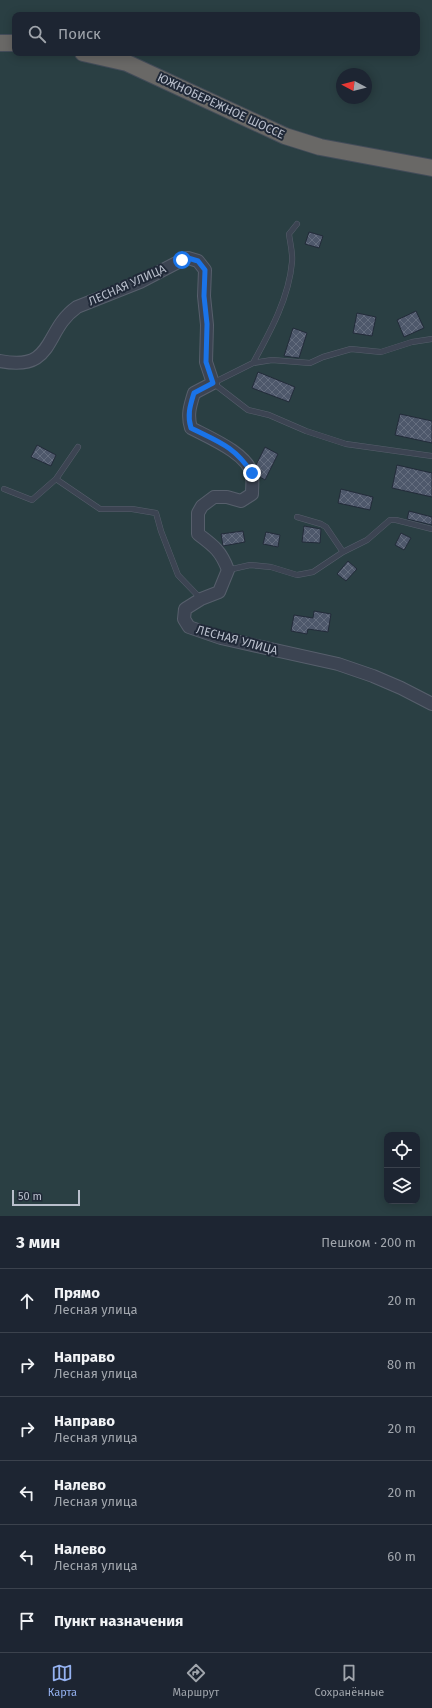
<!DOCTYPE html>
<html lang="ru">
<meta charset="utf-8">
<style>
:root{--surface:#1d2532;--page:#2a313e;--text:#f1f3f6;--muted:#a0a5ac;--line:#3b424d;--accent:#95b2f1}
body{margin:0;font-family:"Fira Sans",sans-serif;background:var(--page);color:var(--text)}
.controls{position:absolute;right:12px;bottom:12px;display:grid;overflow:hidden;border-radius:8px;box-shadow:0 2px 10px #0003}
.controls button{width:36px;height:36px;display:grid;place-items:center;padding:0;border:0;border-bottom:1px solid var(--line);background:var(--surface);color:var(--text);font:20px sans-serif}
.compass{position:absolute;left:336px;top:68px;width:36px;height:36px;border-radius:50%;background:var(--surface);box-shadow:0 2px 10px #0003;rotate:277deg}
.scale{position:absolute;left:12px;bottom:10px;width:68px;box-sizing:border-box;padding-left:4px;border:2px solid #b9bfcc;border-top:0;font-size:11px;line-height:14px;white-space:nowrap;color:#b9bfcc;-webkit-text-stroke:3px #202938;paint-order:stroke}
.stop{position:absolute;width:12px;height:12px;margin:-9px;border:3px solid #1a73e8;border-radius:50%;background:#fff}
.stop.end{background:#1a73e8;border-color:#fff;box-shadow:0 1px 4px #0008}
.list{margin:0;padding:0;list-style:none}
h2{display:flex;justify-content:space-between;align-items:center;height:52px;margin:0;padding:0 16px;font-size:17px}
h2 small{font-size:13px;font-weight:400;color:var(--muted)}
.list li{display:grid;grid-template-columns:26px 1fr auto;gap:12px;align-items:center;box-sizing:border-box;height:64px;padding:0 16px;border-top:1px solid var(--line)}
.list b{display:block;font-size:15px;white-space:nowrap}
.list p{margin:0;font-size:13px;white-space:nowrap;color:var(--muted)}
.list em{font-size:13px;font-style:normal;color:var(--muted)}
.icon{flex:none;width:22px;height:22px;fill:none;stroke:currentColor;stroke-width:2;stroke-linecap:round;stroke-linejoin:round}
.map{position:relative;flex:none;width:432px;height:1216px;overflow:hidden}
.search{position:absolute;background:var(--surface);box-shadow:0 2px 10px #0003;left:12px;right:12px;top:12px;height:44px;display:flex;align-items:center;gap:10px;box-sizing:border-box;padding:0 14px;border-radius:8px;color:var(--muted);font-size:15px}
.sheet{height:436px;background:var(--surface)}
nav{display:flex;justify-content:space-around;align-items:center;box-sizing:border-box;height:56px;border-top:1px solid var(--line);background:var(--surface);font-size:11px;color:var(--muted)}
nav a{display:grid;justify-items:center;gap:2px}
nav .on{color:var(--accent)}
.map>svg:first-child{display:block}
.park{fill:#2a3f43;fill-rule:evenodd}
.building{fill:url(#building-cross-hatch);stroke:#222b39}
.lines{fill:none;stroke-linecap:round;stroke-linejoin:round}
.service-casing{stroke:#575f6c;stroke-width:6}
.tertiary-casing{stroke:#575f6c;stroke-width:14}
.trunk-casing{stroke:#434c59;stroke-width:18}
.service{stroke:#3c4452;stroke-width:5}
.tertiary{stroke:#3c4452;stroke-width:12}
.trunk{stroke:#696866;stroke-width:16}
.route{stroke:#1a73e8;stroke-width:5}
.labels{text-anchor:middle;stroke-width:4;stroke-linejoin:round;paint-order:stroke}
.street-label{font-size:12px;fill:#b9bfcc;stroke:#202938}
</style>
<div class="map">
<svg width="432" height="1216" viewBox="0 0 432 1216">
<defs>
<pattern id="building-cross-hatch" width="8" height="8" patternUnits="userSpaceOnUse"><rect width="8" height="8" fill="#4e586b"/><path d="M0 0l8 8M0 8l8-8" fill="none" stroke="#656e7f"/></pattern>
</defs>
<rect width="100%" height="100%" fill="#273142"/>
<path class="park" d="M0 0H432V1216H0ZM15 15H417V53H15ZM342 74H366V98H342ZM387 1135H417V1201H387Z"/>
<path class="building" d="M309 232 323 236 319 248 305 244Z
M416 311 424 328 404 337 397 320Z
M357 313 376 317 372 336 353 333Z
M293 328 307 333 299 358 284 356Z
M258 372 295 387 289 402 252 388Z
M400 414 432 421V443L395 435Z
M37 445 56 455 51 466 31 457Z
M265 447 278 454 265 480 260 477 256 465Z
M397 465 432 473V497L392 488Z
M341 489 373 497 370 510 338 503Z
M409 511 432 517V525L407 519Z
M304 526 321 529 320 543 302 542Z
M243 531 245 542 223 546 221 534Z
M266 532 280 535 278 547 263 544Z
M401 533 411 538 404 550 395 545Z
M348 561 357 569 346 581 337 574Z
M314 611 331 614 328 632 308 629 307 634 291 631 294 615 313 618Z"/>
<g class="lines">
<g class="service-casing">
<path id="service" d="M432 339 412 342 381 352 351 349 323 357 310 363 272 360 253 363 213 383 248 410 269 415 306 431 346 444 432 456
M253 363C270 332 289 298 292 262 293 253 290 243 289 234L297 224
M78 447 56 479 100 509H132L156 513 161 531 178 575 201 599
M4 489 32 500 56 479
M297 517 321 524 326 527 343 552 367 540 390 520H396L432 529
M228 570 250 565 271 567 297 575 313 572 343 552"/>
</g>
<g class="tertiary-casing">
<path id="tertiary" d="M0 361C56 372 43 331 77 307L140 282 182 260 188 258 198 261 205 270 204 296 207 325 206 362 213 383 194 393C190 406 187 415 191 428 208 437 249 454 252 475 253 481 252 488 252 494L241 501 227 497H214L202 506 198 513V534C214 546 221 551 228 570L219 592 201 599 185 609 184 619 189 627 221 638 338 664 373 676 401 688 432 704"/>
</g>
<g class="trunk-casing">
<path id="trunk" d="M0 43H15
M83 53 127 63 285 136 320 147 432 168"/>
</g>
<use href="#service" class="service"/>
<use href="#tertiary" class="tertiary"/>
<use href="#trunk" class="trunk"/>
</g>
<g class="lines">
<path class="route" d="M182 260 188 258 198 261 205 270 204 296 207 324 206 362 213 383 194 393C190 406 187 415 191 428 219 442 234 446 252 473"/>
</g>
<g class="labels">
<g class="street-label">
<text transform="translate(221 106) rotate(25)" y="4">ЮЖНОБЕРЕЖНОЕ ШОССЕ</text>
<text transform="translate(127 285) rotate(-24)" y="4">ЛЕСНАЯ УЛИЦА</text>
<text transform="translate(237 640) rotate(15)" y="4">ЛЕСНАЯ УЛИЦА</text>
</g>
</g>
</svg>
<div class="controls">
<button><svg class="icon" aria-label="locate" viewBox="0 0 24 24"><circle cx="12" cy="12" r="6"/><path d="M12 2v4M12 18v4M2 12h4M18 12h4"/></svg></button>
<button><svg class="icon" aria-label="layers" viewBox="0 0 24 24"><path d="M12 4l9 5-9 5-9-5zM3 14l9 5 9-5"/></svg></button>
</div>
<svg class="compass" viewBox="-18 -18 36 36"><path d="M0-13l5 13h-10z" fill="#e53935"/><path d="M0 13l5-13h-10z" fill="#a0a5ac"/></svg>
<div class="scale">50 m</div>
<div class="stop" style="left:182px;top:260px"></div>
<div class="stop end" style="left:252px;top:473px"></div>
<div class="search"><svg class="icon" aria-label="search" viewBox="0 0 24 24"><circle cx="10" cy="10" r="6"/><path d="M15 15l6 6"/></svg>Поиск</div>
</div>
<section class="sheet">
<h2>3 мин<small>Пешком · 200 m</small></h2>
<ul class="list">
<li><svg class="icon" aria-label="ahead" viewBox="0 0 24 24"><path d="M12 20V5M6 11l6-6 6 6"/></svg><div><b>Прямо</b><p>Лесная улица</p></div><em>20 m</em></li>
<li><svg class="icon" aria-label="right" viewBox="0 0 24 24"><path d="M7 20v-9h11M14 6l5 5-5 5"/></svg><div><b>Направо</b><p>Лесная улица</p></div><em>80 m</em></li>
<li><svg class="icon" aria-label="right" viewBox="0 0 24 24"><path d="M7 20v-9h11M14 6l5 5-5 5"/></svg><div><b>Направо</b><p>Лесная улица</p></div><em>20 m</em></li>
<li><svg class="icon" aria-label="left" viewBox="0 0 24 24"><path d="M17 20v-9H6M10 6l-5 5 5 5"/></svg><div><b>Налево</b><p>Лесная улица</p></div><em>20 m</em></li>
<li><svg class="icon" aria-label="left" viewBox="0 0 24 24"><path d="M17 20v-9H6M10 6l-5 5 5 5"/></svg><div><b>Налево</b><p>Лесная улица</p></div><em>60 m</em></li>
<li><svg class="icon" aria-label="arrive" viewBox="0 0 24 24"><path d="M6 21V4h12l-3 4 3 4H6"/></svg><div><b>Пункт назначения</b></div></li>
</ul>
</section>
<nav>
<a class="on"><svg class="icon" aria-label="map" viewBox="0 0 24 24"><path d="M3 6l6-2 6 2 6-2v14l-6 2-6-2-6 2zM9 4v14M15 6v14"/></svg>Карта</a>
<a><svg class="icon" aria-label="directions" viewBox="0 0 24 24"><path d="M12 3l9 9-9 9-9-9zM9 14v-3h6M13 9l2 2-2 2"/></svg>Маршрут</a>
<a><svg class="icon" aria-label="saved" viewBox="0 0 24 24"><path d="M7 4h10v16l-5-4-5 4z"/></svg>Сохранённые</a>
</nav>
